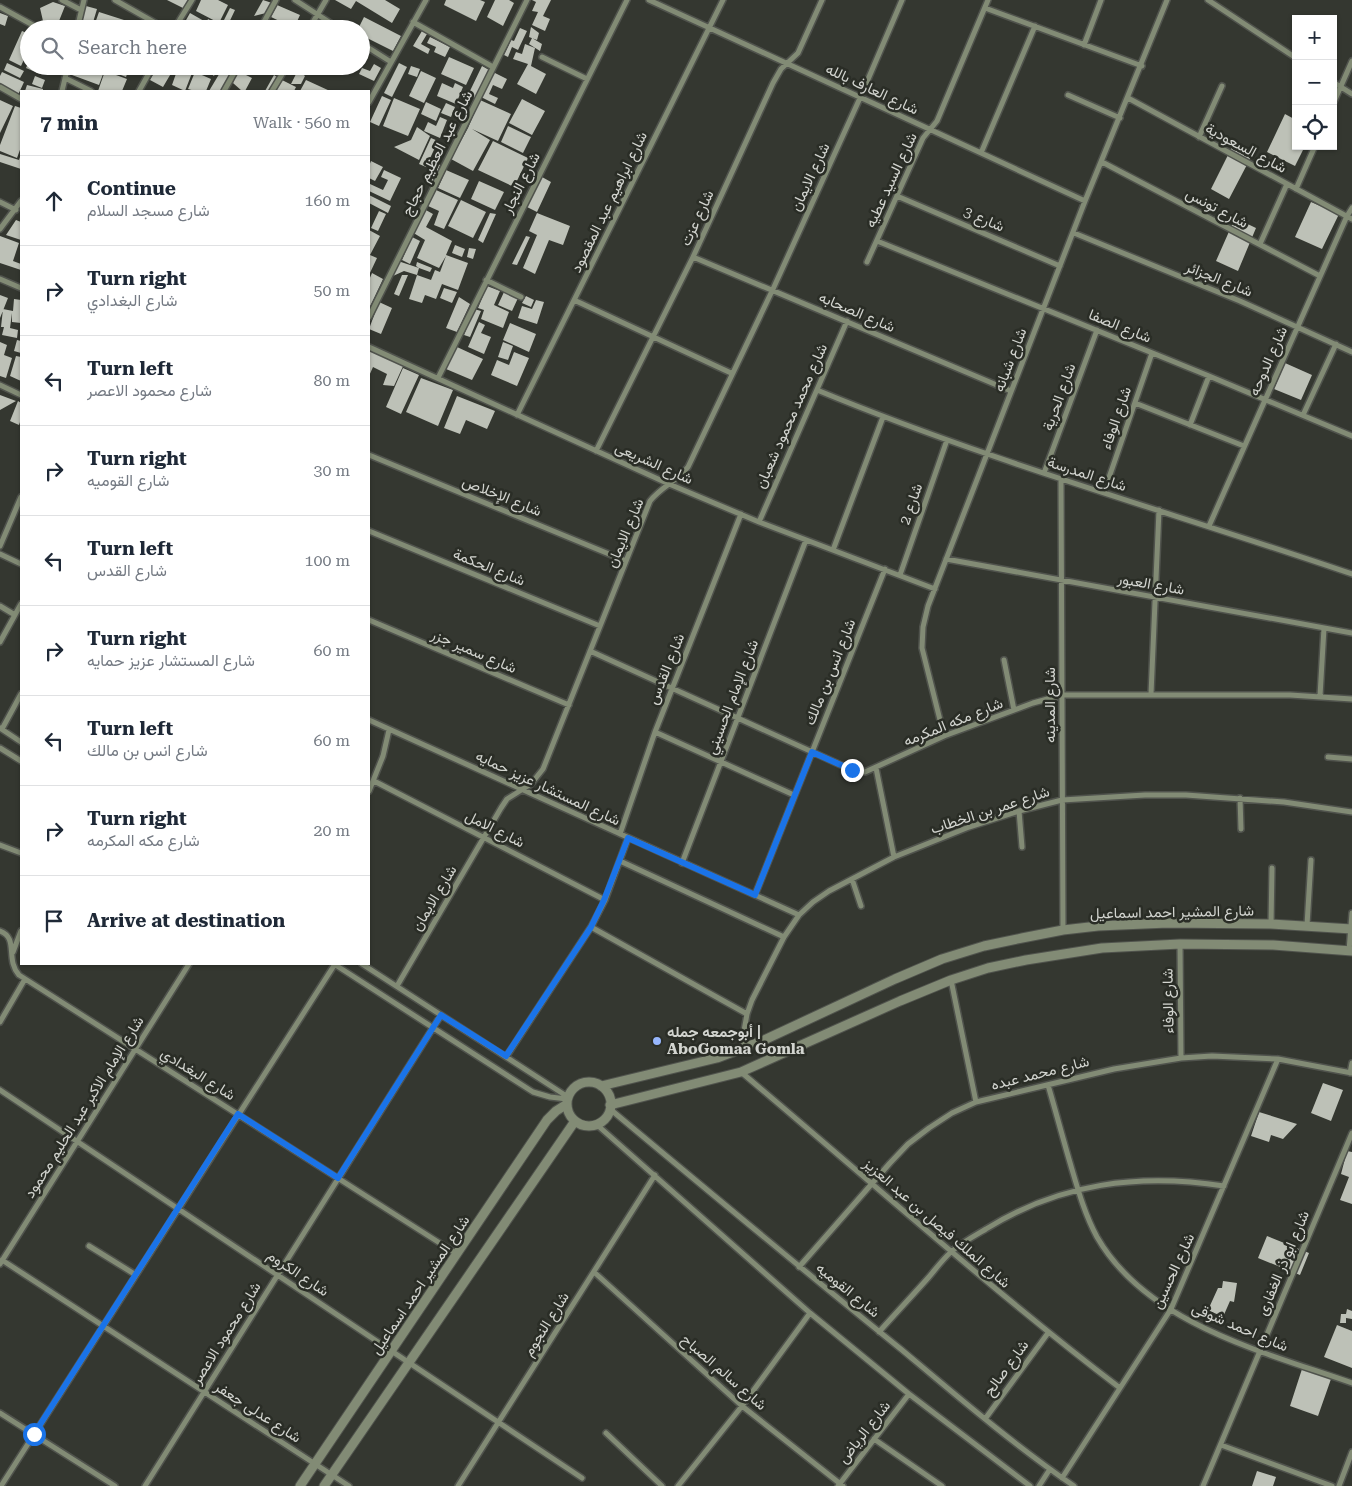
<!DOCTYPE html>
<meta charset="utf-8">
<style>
:root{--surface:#fff;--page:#f6f6f7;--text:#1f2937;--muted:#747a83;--line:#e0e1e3}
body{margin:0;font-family:"Roboto Serif",Vazirmatn,serif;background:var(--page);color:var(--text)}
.controls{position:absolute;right:15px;top:15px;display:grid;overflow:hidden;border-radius:0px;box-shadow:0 1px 4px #0004}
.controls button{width:45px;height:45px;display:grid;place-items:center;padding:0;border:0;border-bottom:1px solid var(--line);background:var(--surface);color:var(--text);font:25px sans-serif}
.stop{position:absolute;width:15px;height:15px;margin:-11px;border:4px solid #1a73e8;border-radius:50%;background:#fff}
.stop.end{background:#1a73e8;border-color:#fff;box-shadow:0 1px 5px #0008}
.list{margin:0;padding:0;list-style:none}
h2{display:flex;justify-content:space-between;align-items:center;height:65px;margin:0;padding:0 20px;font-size:21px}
h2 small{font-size:16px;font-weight:400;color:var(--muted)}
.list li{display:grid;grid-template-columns:32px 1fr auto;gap:15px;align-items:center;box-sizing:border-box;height:90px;padding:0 20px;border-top:1px solid var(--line)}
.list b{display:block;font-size:19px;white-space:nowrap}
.list p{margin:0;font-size:16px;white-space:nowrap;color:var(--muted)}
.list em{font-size:16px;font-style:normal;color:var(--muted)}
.icon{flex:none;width:28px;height:28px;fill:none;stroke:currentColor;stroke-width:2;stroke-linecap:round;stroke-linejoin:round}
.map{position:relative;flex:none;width:1352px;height:1486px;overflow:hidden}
.search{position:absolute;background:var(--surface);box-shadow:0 1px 4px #0004;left:20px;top:20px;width:350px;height:55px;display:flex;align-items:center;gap:12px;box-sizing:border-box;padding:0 18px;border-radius:28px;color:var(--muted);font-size:19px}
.panel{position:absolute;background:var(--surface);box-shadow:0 1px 4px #0004;left:20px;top:90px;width:350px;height:875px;border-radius:0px}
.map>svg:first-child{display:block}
.building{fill:#bdc1b7}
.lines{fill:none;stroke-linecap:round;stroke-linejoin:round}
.minor-casing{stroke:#50534d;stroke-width:8}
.tertiary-casing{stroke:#50534d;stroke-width:11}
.minor{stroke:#828b75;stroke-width:5}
.tertiary{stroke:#828b75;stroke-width:9}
.route{stroke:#1a73e8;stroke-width:6}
.poi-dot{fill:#97b6fd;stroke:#2a2d26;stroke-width:2}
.labels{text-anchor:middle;stroke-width:5;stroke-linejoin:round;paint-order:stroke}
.street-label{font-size:15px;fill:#d2d4cf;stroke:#2a2d26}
.poi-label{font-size:15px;font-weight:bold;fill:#d2d4cf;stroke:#2a2d26;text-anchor:start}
</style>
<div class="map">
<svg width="1352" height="1486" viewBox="0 0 1352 1486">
<rect width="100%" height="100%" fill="#343730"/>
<path class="building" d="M167 0H190L185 9Z
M201 0H218L228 5 219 23 196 11Z
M263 0 272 3 266 13 254 16Z
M335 0H385L400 9 392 23 356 1 351 9Z
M446 0H480L485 2 476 21 444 5Z
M495 0H509L514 3 503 26 487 17Z
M532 0H551L543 16 550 19 545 31 532 25 538 12 532 11 536 2Z
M53 2 65 6 57 26 43 21 40 8Z
M277 5 300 15 294 28 271 17Z
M86 6 97 9 91 29 80 28Z
M230 8 235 10 226 29H211L205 26 208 19 221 26Z
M99 12 124 20 121 29H93Z
M0 13 8 16 5 26 0 24Z
M190 13 204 21 199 29H181Z
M317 17 325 21 321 29H311Z
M364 17 401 36 393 51 361 35V29H358Z
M268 20 287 29H263Z
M531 27 539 33 537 40 529 37Z
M520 28 527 31 518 50 512 47 508 57 504 55 511 40 514 41Z
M22 31 29 34V49L21 66 9 60Z
M422 31 427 34 421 44 430 49 428 54 413 46Z
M430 37 450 47 445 57 434 52 436 47 427 43Z
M532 38 542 44 540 51 529 44Z
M525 44 535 48 531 66 546 74 536 94 517 84 528 64 513 59 516 52 522 54Z
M449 57 474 68 466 85 441 74Z
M29 61V66H44L40 74 26 68Z
M7 63 24 71 20 78 4 70Z
M399 63 407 67 392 97 384 93Z
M374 64 381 68 374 81 359 74 362 68 370 71Z
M75 66H106L99 85 72 75Z
M109 66H130L126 77 108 70Z
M158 66H168L173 70 163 87 150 80Z
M201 66H219L214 76Z
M224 66 233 68 221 91H209Z
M411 66 420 69 417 77 408 74Z
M482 66 489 70 475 98 468 95Z
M178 68 192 73 185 91 172 85Z
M298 70 305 76 301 84H291Z
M105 71 127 79 122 91H98Z
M238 71 252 78 245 91H242L233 83Z
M421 71 436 78 424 103 409 96Z
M2 72 24 82 18 95 0 86V76Z
M195 72 211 79 206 91H195L188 89Z
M493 72 507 79 502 89 493 85 489 94 498 98 495 104 481 97Z
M274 75 277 77 269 91H265Z
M35 76 45 80 42 88 32 84Z
M282 80 296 87 294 91H276Z
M306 80 330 91H300Z
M442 83 453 88 455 83 463 87 456 104 437 96Z
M27 85 43 89V91H25Z
M382 96 391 100 379 126 370 122Z
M394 98 420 109 408 136 383 126Z
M522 99 545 111 532 135 509 123Z
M0 100 13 106 0 133Z
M480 100 511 114 498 141 472 129 490 140 473 171 451 159 468 128Z
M426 102 441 109 436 121 421 114Z
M446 103 455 107 451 117 441 113Z
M15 106 21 108V147L17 158 0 151V145Z
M1285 114 1296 120V146H1305L1295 166 1267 152Z
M440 117 447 120 440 138 424 131 428 122 436 126Z
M508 126 531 137 523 153 501 142Z
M417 127 430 136 419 160 394 147 411 140Z
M431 138 438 141 426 167 419 164Z
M493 141 528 158 514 187 478 170Z
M1232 147 1251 157 1229 199 1211 189Z
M0 154 19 160 21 154V169L0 162Z
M371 161 383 167 375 181 369 178V166Z
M434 162 440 165 432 183 426 181Z
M384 170 401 178 390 201 369 191 370 184 383 190 388 180 381 177Z
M446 170 469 180 460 198 438 188Z
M542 177 551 182 537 212 527 207Z
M479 181 504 192 495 210 471 199Z
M436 190 458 200 444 229 434 225 439 211 428 206Z
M369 195 391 206 388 213 369 203Z
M461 200 486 212 473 238 448 226Z
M1311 202 1339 214 1322 249 1295 237Z
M424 209 433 214 426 227 452 241 446 255 468 263 458 290 442 284 436 299 425 295 422 303 409 299 417 275 431 280 435 270 440 272 446 256 439 268 417 258 425 240 412 232Z
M379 211 386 214 378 231 371 228Z
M490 213 496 214 483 243 478 240Z
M537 213 570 226 563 245 549 240 535 274 523 268 537 235 529 231Z
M1235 218 1256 228 1238 271 1216 261Z
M16 220 21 222V240L6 235Z
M369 230 380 236 370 255 377 258 369 275Z
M0 236 19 243 13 261 21 264V270L0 263Z
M526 236 530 237 517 265 512 264Z
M412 237 420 241 410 264 402 260Z
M455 245 465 249 462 257 452 253Z
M469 248 476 249 473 259 467 257Z
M398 261 419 268 417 275 404 271 393 276Z
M417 262 432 268 430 272 419 268 416 266Z
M372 273 383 279 369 309V280Z
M402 275H408L399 296 394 294Z
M487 286 500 291 494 305 509 312 503 328 481 319 484 310 478 308Z
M444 288 457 292 452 303 440 298Z
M504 292 518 298 512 311 498 305Z
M0 295 8 298 0 318Z
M526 296 534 300 531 307 522 303Z
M459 297 470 304 457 332 446 328Z
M14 299 21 300V323L12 322V313L10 328 18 330 17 338 2 335 4 327H1L3 309 13 311Z
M536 300 544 302 537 324 518 318 522 306 532 309Z
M379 302 392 308 381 334 369 329Z
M474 309 481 311 470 337 464 335Z
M479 322 485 325 481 333 491 337 484 354 468 347Z
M510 323 536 334 529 352 503 340Z
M17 340 21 341V353L14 351Z
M0 342 7 345 4 355 12 358 6 378 0 376Z
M503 342 513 346 508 360 498 357Z
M457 347 483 359 472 380 446 369Z
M369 348 404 364 394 386 383 385 387 374 373 367 369 376Z
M514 352 529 358 517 386 491 375 497 360 509 365Z
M16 356 21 357V381L10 376Z
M1285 363 1312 375 1301 400 1274 389Z
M403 368 419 375 401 414 386 407Z
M421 378 453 390 438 426 406 412Z
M0 395 16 401 0 410Z
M457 396 495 411 487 429 466 420 460 434 444 428Z
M18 401 21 403V419L19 425 10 421Z
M1323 1083 1343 1090 1331 1121 1311 1113Z
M1259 1112 1297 1124 1283 1139 1271 1135 1269 1142 1251 1136Z
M1347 1151 1352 1152V1204L1340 1200 1349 1177 1341 1174Z
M1267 1236 1309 1253 1300 1275 1258 1258Z
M1223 1281 1237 1283 1234 1302 1230 1301 1223 1317 1208 1310 1218 1288H1222Z
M1347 1309 1352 1311V1319L1346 1318V1323H1340L1341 1314H1346Z
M1337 1325 1352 1331V1368L1324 1357Z
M1302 1369 1331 1379 1318 1416 1290 1406Z
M1257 1471 1276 1477 1273 1486H1252Z"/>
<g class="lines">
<g class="minor-casing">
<path id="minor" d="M62 0 81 10
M115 0 166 29
M295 0 340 29
M649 0 1085 201
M1208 0 1296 58
M0 7 40 29
M985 8 1142 66
M413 22 493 67
M77 29 84 0
M174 29 192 0
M260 29 276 0
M309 29 326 0
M361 43 391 62
M1084 45 1101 0
M542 57 587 79
M65 78 91 91
M1333 82 1352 94
M0 87 21 99
M62 91 68 66
M139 91 153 66
M224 91 238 66
M272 91 287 66
M1068 95 1120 118
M1128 98 1352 219
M369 102 426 0
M1333 104 1352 61
M1199 137 1222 86
M981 153 1035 26
M1102 162 1320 276
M1296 189 1315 146
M897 196 1060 266
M0 202 16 210
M0 229 21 201
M1074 233 1240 301 1352 352
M877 241 1209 376 1352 436
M1260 244 1287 184
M693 257 1011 391
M867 262 923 138 937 121 988 0
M0 279 21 288
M486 280 521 297
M574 300 731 373
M369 317 527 0
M369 347 669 484 759 522 935 589
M438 378 627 0
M0 385 21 395
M817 390C991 462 1174 513 1352 574
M1135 403 1244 446
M517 415 723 0
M1303 415 1336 344
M1190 425 1209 376
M596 451 693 257 773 83 781 69 798 53 822 0
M369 455 626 561
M1044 473 1097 330
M1061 479 1063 930
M1104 492 1152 353
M759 522 847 321
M1209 526 1347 216 1352 208
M369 531 600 626
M0 546 21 497
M833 550 883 417
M0 554 21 564
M946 559 1352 633
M900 575 947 440
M0 606 15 615
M369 620 569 705
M0 642 21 604
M590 651 852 770 865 772 944 736 1033 703 1062 695H1290L1352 699
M1004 660 1014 710
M1151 694 1159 510
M1320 696 1324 628
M369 720 799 915
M0 728 21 742
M2 729 21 694
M655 732 794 795
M944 736 922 648 923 627 928 606 1085 201 1167 0
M0 748 21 761
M1328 757 1352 759
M876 768 894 857
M374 781 605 900
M369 791 383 756 389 730
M1240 798 1241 829
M1019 811 1022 847
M620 834 655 732 741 514
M0 845 21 853
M620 861 784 937
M682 863 806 540
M852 879 861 906
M755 895 885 569
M1271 924 1272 868
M1307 925 1311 860
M591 927 747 1014
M0 931C19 938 5 959 19 975L457 1254
M1180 944 1181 1058
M1349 951 1352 913
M13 952 21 931
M334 964 533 1092 550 1097 567 1099
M362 964 568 1097
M951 980 976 1102
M397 986 501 808 507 799 531 784 543 769 650 501C661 487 677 481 688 467L773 289 860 98 902 0
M0 1022 25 979
M744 1047V1031L747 1014 752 1000 784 937 799 915 813 902 829 891 894 857 969 827 1019 811 1062 800 1145 795H1186L1284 802 1352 812
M506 1057 591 927 605 900 628 838
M741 1072C867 1178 989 1288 1120 1388
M1350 1073 1352 1063
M1048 1085C1056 1112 1063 1139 1071 1166 1078 1190 1085 1215 1097 1237 1147 1324 1264 1352 1352 1383
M0 1090 582 1478
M610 1109C707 1190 804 1271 902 1350 958 1397 1014 1445 1074 1486
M596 1124 810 1313 909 1394 1030 1486
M89 1246 136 1275
M2 1260 349 1486
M0 1264 189 964
M799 1267 890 1163 908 1144 929 1128 952 1113 976 1102 1114 1069 1181 1058 1212 1056 1278 1059 1352 1073
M594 1272 742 1406 843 1486
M879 1332C895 1314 912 1296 928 1278 935 1270 942 1260 951 1252 961 1243 974 1236 986 1229 1060 1183 1139 1173 1224 1186
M0 1413 115 1486
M985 1419 1048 1333
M606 1433 662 1486
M874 1439 942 1486
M1221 1445 1332 1486
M1062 1478 1171 1309 1278 1059
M1 1486 335 964
M145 1486 441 1015
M458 1486 655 1175
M678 1486 742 1406 810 1313
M838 1486 909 1394
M1039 1486 1050 1469
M1203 1486 1352 1133
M1339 1486 1352 1452"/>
</g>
<g class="tertiary-casing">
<path id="tertiary" d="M567 1104a22 22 0 1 1 44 0a22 22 0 1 1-44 0Z
M601 1086 717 1058 762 1041 895 979 942 959 984 946 1022 938 1063 930 1098 926 1168 923 1271 924 1352 929
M610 1105 741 1072 900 1001 951 980 988 968 1026 960 1102 948 1180 944 1273 945 1352 951
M300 1486 547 1120 556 1111 567 1104
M324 1486 575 1121"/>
</g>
<use href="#minor" class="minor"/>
<use href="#tertiary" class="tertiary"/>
</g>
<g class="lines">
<path class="route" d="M34 1434 238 1114 338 1178 441 1015 506 1056 591 927 604 900 628 838 755 895 812 752 852 770"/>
</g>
<circle class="poi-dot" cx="657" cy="1041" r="5"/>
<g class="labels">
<g class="street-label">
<text transform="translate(872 89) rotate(25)" y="5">شارع العارف بالله</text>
<text transform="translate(1246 148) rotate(28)" y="5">شارع السعودية</text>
<text transform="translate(437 153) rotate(-63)" y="5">شارع عبد العظيم حجاج</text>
<text transform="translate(810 177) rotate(-65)" y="5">شارع الايمان</text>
<text transform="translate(891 180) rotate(-65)" y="5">شارع السيد عطيه</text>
<text transform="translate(521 183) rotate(-63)" y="5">شارع النجار</text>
<text transform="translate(609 202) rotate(-64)" y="5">شارع ابراهيم عبد المقصود</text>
<text transform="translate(1217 208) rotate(28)" y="5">شارع تونس</text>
<text transform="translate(697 218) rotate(-65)" y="5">شارع عزت</text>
<text transform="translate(984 219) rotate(23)" y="5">شارع 3</text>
<text transform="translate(1219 279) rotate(22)" y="5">شارع الجزائر</text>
<text transform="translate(857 312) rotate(23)" y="5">شارع الصحابه</text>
<text transform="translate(1120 326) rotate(22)" y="5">شارع الصفا</text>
<text transform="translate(1010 360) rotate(-69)" y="5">شارع شبانه</text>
<text transform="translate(1268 361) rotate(-66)" y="5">شارع الدوحه</text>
<text transform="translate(1059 397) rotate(-70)" y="5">شارع الحرية</text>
<text transform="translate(791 416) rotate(-66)" y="5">شارع محمد محمود شعبان</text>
<text transform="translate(1116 418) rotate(-71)" y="5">شارع الوفاء</text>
<text transform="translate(654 463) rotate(24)" y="5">شارع الشريعى</text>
<text transform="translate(1087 474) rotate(18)" y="5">شارع المدرسة</text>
<text transform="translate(502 496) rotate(22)" y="5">شارع الإخلاص</text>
<text transform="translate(911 504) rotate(-71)" y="5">شارع 2</text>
<text transform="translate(625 533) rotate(-67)" y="5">شارع الايمان</text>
<text transform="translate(489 567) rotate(22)" y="5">شارع الحكمة</text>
<text transform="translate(1151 584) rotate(10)" y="5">شارع العبور</text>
<text transform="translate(474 651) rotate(23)" y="5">شارع سمير جزر</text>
<text transform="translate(666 669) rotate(-68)" y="5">شارع القدس</text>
<text transform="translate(830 672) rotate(-68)" y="5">شارع انس بن مالك</text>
<text transform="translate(732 697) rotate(-69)" y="5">شارع الإمام الحسيني</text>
<text transform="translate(1050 705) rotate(-90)" y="5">شارع المدينه</text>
<text transform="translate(953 722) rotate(-22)" y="5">شارع مكه المكرمه</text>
<text transform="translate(548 788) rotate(25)" y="5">شارع المستشار عزيز حمايه</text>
<text transform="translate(990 810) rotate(-18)" y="5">شارع عمر بن الخطاب</text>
<text transform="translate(495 829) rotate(27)" y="5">شارع الامل</text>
<text transform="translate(434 898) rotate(-59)" y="5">شارع الايمان</text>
<text transform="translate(1172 912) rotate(-1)" y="5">شارع المشير احمد اسماعيل</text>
<text transform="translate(1168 1001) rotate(-91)" y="5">شارع الوفاء</text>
<text transform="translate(1040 1073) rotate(-14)" y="5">شارع محمد عبده</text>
<text transform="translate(198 1074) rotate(32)" y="5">شارع البغدادي</text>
<text transform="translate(84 1107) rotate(-58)" y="5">شارع الإمام الاكبر عبد الحليم محمود</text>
<text transform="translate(937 1223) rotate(41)" y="5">شارع الملك فيصل بن عبد العزيز</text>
<text transform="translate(1283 1263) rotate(-67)" y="5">شارع ابو ذر الغفارى</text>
<text transform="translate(1173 1271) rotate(-65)" y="5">شارع الحسين</text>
<text transform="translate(298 1273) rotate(34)" y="5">شارع الكروم</text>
<text transform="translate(420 1285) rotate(-56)" y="5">شارع المشير احمد اسماعيل</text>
<text transform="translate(848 1290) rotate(39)" y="5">شارع القوميه</text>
<text transform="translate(546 1324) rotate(-58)" y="5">شارع النجوم</text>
<text transform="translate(1240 1327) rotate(23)" y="5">شارع احمد شوقى</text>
<text transform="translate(226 1333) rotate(-58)" y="5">شارع محمود الاعصر</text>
<text transform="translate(1006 1368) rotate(-54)" y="5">شارع صالح</text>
<text transform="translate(724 1372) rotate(41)" y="5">شارع سالم الصباح</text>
<text transform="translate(258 1412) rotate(33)" y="5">شارع عدلى جعفر</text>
<text transform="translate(864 1432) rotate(-52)" y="5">شارع الرياض</text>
</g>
<g class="poi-label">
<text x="667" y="1037">أبوجمعه جمله |<tspan x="667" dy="17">AboGomaa Gomla</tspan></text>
</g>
</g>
</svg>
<div class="controls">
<button>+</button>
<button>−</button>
<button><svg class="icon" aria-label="locate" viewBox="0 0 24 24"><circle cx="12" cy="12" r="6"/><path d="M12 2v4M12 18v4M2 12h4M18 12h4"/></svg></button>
</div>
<div class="stop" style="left:34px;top:1434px"></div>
<div class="stop end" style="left:852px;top:770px"></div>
<div class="search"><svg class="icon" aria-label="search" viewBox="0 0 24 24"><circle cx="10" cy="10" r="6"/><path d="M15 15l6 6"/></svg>Search here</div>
<section class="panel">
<h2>7 min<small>Walk · 560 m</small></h2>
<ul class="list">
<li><svg class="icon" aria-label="ahead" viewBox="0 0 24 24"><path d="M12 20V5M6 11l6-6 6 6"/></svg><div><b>Continue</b><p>شارع مسجد السلام</p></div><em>160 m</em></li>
<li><svg class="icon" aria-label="right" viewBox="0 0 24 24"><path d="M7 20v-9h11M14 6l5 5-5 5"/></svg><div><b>Turn right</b><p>شارع البغدادي</p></div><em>50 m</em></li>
<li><svg class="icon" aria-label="left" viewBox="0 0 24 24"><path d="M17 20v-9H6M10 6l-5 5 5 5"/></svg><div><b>Turn left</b><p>شارع محمود الاعصر</p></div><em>80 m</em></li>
<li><svg class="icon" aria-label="right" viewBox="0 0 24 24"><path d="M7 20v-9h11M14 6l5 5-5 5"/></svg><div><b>Turn right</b><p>شارع القوميه</p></div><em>30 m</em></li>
<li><svg class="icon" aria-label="left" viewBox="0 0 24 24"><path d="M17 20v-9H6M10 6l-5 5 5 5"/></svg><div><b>Turn left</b><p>شارع القدس</p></div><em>100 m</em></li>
<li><svg class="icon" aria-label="right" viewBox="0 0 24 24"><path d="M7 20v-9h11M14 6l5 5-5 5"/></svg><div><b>Turn right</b><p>شارع المستشار عزيز حمايه</p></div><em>60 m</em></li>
<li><svg class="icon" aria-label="left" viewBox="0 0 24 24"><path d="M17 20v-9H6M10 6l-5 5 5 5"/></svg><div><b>Turn left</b><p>شارع انس بن مالك</p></div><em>60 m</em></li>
<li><svg class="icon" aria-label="right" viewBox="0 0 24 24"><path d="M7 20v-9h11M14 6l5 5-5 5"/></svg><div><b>Turn right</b><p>شارع مكه المكرمه</p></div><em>20 m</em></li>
<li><svg class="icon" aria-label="arrive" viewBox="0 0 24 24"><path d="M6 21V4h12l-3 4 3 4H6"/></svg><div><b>Arrive at destination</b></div></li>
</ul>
</section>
</div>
